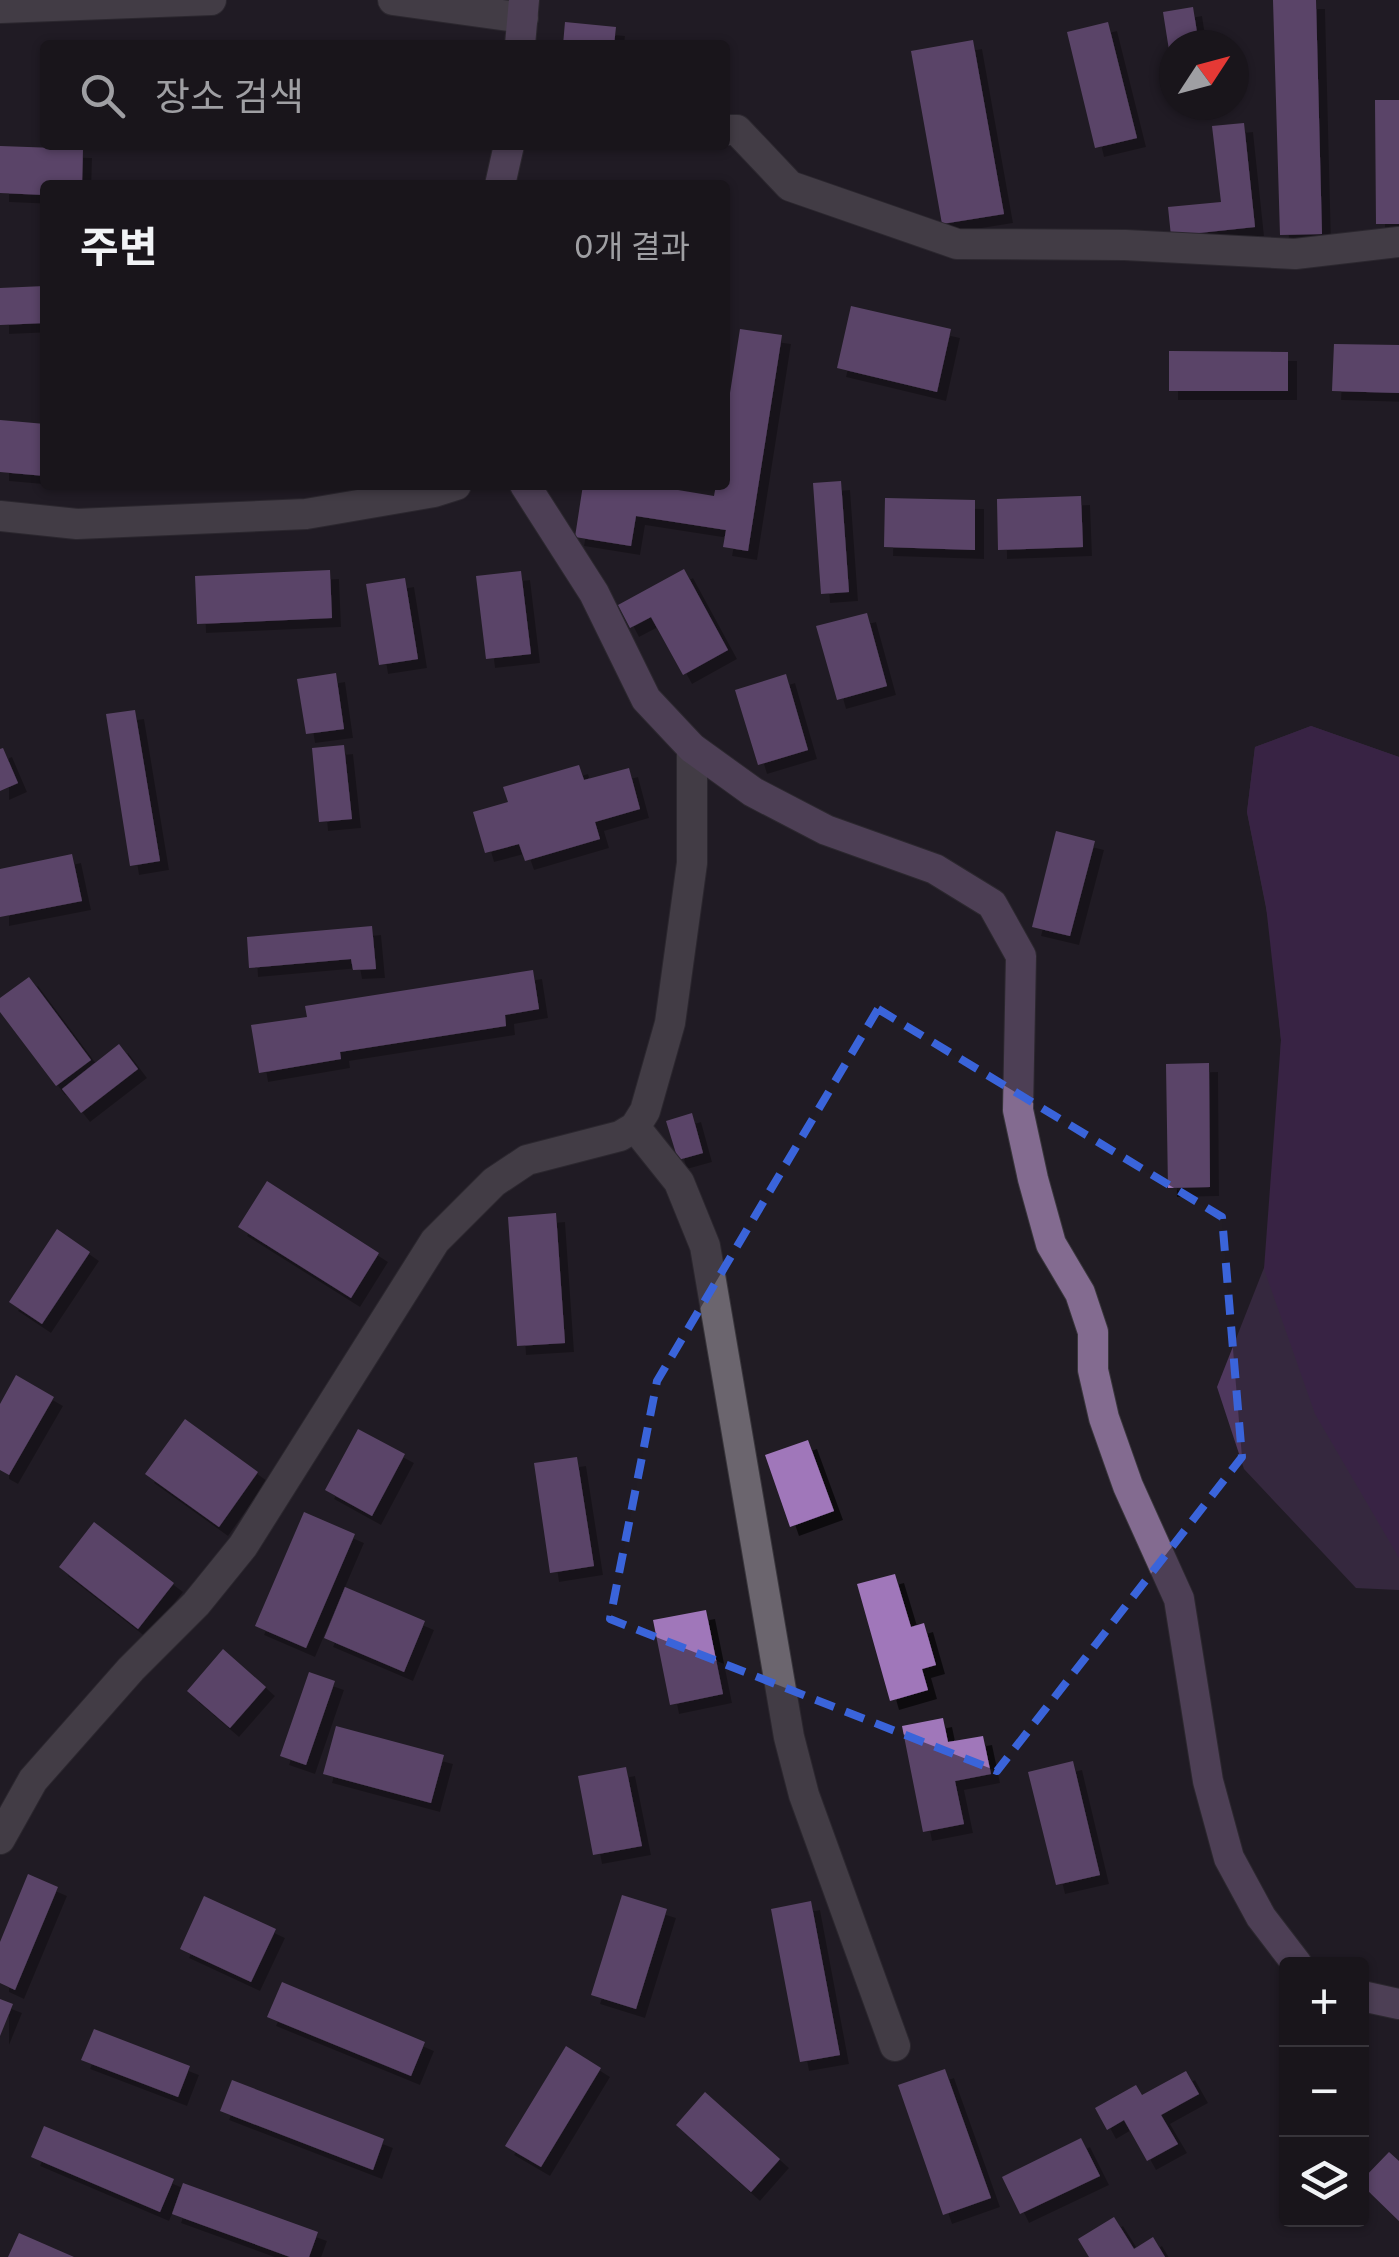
<!DOCTYPE html>
<html lang="ko">
<meta charset="utf-8">
<style>
:root{--surface:#19151b;--page:#262228;--text:#f1f3f6;--muted:#9f9fa3;--line:#37343a}
body{margin:0;font-family:Overpass,"Noto Sans KR",sans-serif;background:var(--page);color:var(--text)}
.controls{position:absolute;right:30px;bottom:30px;display:grid;overflow:hidden;border-radius:10px;box-shadow:0 2px 8px #0004}
.controls button{width:90px;height:90px;display:grid;place-items:center;padding:0;border:0;border-bottom:2px solid var(--line);background:var(--surface);color:var(--text);font:50px sans-serif}
.compass{position:absolute;left:1159px;top:30px;width:90px;height:90px;border-radius:50%;background:var(--surface);box-shadow:0 2px 8px #0004;rotate:54deg}
.list{margin:0;padding:0;list-style:none}
h2{display:flex;justify-content:space-between;align-items:center;height:130px;margin:0;padding:0 40px;font-size:42px}
h2 small{font-size:32px;font-weight:400;color:var(--muted)}
.icon{flex:none;width:55px;height:55px;fill:none;stroke:currentColor;stroke-width:2;stroke-linecap:round;stroke-linejoin:round}
.map{position:relative;flex:none;width:1399px;height:2257px;overflow:hidden}
.search{position:absolute;background:var(--surface);box-shadow:0 2px 8px #0004;left:40px;top:40px;width:690px;height:110px;display:flex;align-items:center;gap:25px;box-sizing:border-box;padding:0 35px;border-radius:10px;color:var(--muted);font-size:38px}
.panel{position:absolute;background:var(--surface);box-shadow:0 2px 8px #0004;left:40px;top:180px;width:690px;height:310px;border-radius:10px}
.map>svg:first-child{display:block}
.green{fill:#4f385e}
.forest{fill:#542e6a}
.building{fill:#a077ba;filter:url(#shadow)}
.lines{fill:none;stroke-linecap:round;stroke-linejoin:round}
.street-casing{stroke:#39363c;stroke-width:32}
.secondary-casing{stroke:#39363c;stroke-width:32}
.street{stroke:#6b656e;stroke-width:30}
.secondary{stroke:#836b90;stroke-width:30}
.marked{fill:none;stroke:#3a64da;stroke-width:8;stroke-dasharray:20 12;stroke-linejoin:round}
</style>
<div class="map">
<svg width="1399" height="2257" viewBox="0 0 1399 2257">
<defs>
<filter id="shadow"><feDropShadow dx="9" dy="9" stdDeviation="0" flood-color="#0009"/></filter>
</defs>
<rect width="100%" height="100%" fill="#211c24"/>
<path class="green" d="M1311 726 1399 757V1590L1356 1588 1244 1469 1217 1387 1273 1245 1281 1040 1271 933 1247 812 1255 747Z"/>
<path class="forest" d="M1311 726 1399 757V1558L1315 1414 1264 1269 1281 1040 1266 906 1247 812 1255 747Z"/>
<path class="building" d="M1273 0H1316L1322 234 1280 235Z
M1193 7 1199 45H1174L1172 69 1163 12Z
M565 22 616 27 614 45H563Z
M1108 22 1137 138 1095 148 1067 32Z
M973 40 1004 214 942 224 911 51Z
M1375 100H1399V224H1376Z
M1244 123 1255 227 1171 236 1168 207 1221 202 1212 126Z
M0 146 83 149 82 185H45V195L0 193Z
M45 286V323L0 325V288Z
M851 306 951 329 937 392 837 368Z
M740 329 782 335 748 551 723 547 726 530 636 516 631 546 575 537 583 485H648L714 496 716 485H725V425Z
M1334 344 1399 345V393L1332 391Z
M1169 351 1288 352V391H1169Z
M0 420 45 424V476L0 472Z
M841 481 849 592 821 594 813 483Z
M1081 496 1083 547 998 550 997 499Z
M885 498 975 500V550L884 547Z
M684 569 728 650 683 675 651 617 630 628 618 605Z
M330 570 332 618 197 624 195 576Z
M521 571 531 654 486 659 476 576Z
M405 578 418 659 379 665 366 584Z
M867 613 887 686 837 700 816 626Z
M336 673 344 729 306 734 297 679Z
M786 674 808 750 758 765 735 690Z
M135 710 160 861 130 866 106 714Z
M344 745 352 819 319 822 312 748Z
M3 748 18 783 0 791V749Z
M579 765 584 780 629 768 640 809 595 822 600 839 525 861 519 844 485 853 473 812 508 802 503 787Z
M1056 831 1095 841 1070 936 1032 927Z
M72 854 82 901 0 917V869Z
M372 926 376 969 353 970 351 959 249 968 247 937Z
M533 970 539 1009 505 1015 506 1026 340 1052 341 1059 259 1073 251 1025 307 1017 305 1006Z
M29 977 91 1060 56 1086 0 1012V998Z
M119 1044 138 1069 81 1113 62 1089Z
M1209 1063 1210 1187 1168 1188 1166 1064Z
M692 1113 703 1153 678 1160 666 1121Z
M267 1181 379 1253 351 1298 238 1227Z
M556 1213 565 1343 517 1346 508 1217Z
M57 1229 90 1252 42 1324 9 1302Z
M16 1375 54 1397 9 1475 0 1470V1404Z
M185 1419 258 1472 219 1527 145 1474Z
M358 1429 405 1454 372 1516 325 1490Z
M808 1440 834 1511 790 1527 765 1455Z
M577 1457 594 1566 550 1573 534 1463Z
M304 1512 355 1534 306 1648 255 1626Z
M94 1522 174 1583 138 1629 59 1567Z
M895 1574 911 1627 924 1623 936 1665 922 1669 928 1690 890 1701 857 1584Z
M345 1587 425 1621 404 1672 324 1638Z
M706 1610 723 1694 670 1705 653 1620Z
M223 1649 266 1687 230 1728 187 1691Z
M309 1672 335 1681 306 1765 280 1756Z
M943 1718 948 1742 983 1736 991 1774 955 1781 964 1824 923 1832 902 1726Z
M336 1726 444 1755 431 1803 323 1774Z
M1073 1761 1100 1875 1056 1885 1028 1772Z
M626 1767 642 1846 593 1855 578 1776Z
M28 1874 58 1887 15 1990 0 1983V1942Z
M622 1895 667 1909 636 2009 591 1995Z
M204 1896 276 1929 251 1982 180 1949Z
M811 1901 840 2055 800 2062 771 1909Z
M282 1982 425 2042 411 2076 267 2017Z
M0 1999 13 2004 0 2036Z
M94 2029 190 2066 178 2097 81 2060Z
M566 2046 601 2068 541 2167 505 2146Z
M945 2069 991 2198 943 2215 898 2085Z
M1186 2071 1199 2094 1161 2115 1178 2144 1147 2161 1124 2120 1107 2130 1095 2108 1136 2085 1142 2095Z
M232 2080 384 2139 373 2170 220 2111Z
M705 2092 780 2159 751 2192 676 2125Z
M44 2126 174 2179 160 2212 31 2157Z
M1081 2138 1100 2176 1020 2214 1002 2177Z
M1389 2152 1399 2161V2221L1362 2185V2180Z
M183 2183 318 2232 309 2257H290L172 2214Z
M1114 2217 1134 2249 1153 2237 1165 2257H1089L1078 2239Z
M19 2233 74 2257H8Z"/>
<g class="lines">
<g class="street-casing">
<path id="street" d="M393 0 523 18
M0 8 211 0
M725 130H737L790 186 957 244 1125 245 1295 254 1399 242
M0 516 77 524 306 514 434 492 456 485
M635 1127 679 1182 705 1246 789 1737 804 1795 895 2046
M0 1839 33 1780 131 1669 196 1604 243 1546 435 1241 494 1182 527 1160 620 1136 635 1127 645 1111 670 1023 692 863V748"/>
</g>
<g class="secondary-casing">
<path id="secondary" d="M520 45 524 0
M500 185 509 145
M525 485 594 593 646 699 692 748 753 792 826 830 935 869 992 904 1021 956 1018 1110 1033 1179 1051 1244 1080 1293 1093 1332V1370L1104 1418 1128 1486 1179 1599 1208 1781 1229 1858 1261 1917 1297 1964
M1362 1996 1399 2004"/>
</g>
<use href="#street" class="street"/>
<use href="#secondary" class="secondary"/>
</g>
<path d="M0 0H1399V2257H0ZM878 1009 1222 1217 1242 1457 997 1771 610 1619 657 1381Z" fill="#211c24" fill-opacity=".55" fill-rule="evenodd"/>
<path class="marked" d="M878 1009 1222 1217 1242 1457 997 1771 610 1619 657 1381Z"/>
</svg>
<div class="controls">
<button>+</button>
<button>−</button>
<button><svg class="icon" aria-label="layers" viewBox="0 0 24 24"><path d="M12 4l9 5-9 5-9-5zM3 14l9 5 9-5"/></svg></button>
</div>
<svg class="compass" viewBox="-18 -18 36 36"><path d="M0-13l5 13h-10z" fill="#e53935"/><path d="M0 13l5-13h-10z" fill="#9f9fa3"/></svg>
<div class="search"><svg class="icon" aria-label="search" viewBox="0 0 24 24"><circle cx="10" cy="10" r="6"/><path d="M15 15l6 6"/></svg>장소 검색</div>
<section class="panel">
<h2>주변<small>0개 결과</small></h2>
<ul class="list">
</ul>
</section>
</div>
